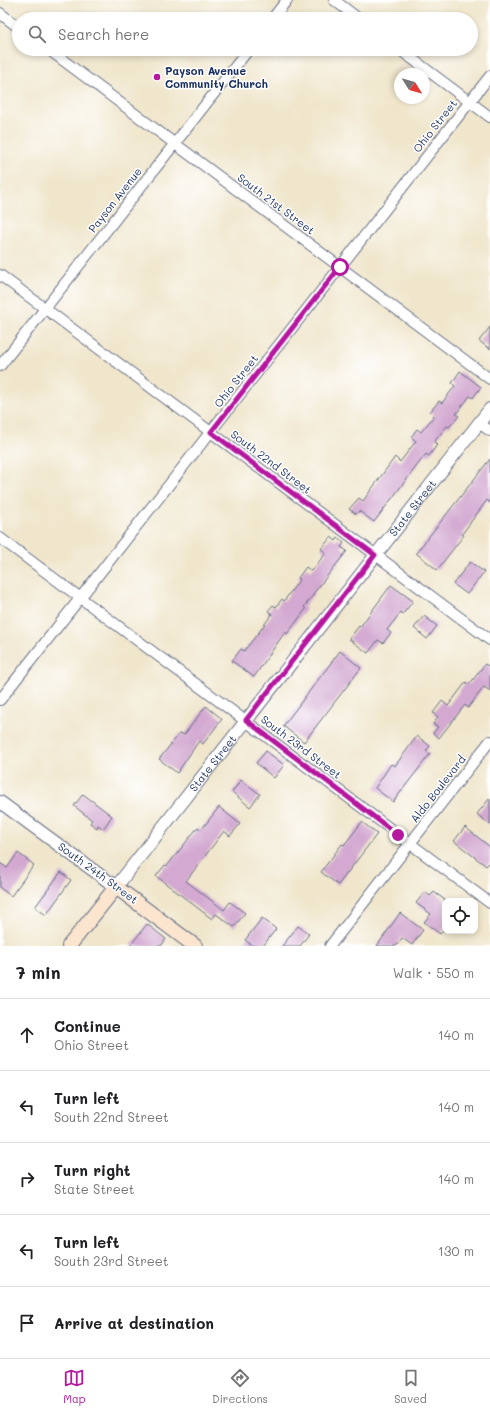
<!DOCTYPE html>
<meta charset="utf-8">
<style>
:root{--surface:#fff;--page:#f6f6f6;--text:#202124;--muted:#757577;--line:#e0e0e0;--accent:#b5179e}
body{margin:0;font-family:Mali,sans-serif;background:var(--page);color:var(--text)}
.controls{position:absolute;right:12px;bottom:12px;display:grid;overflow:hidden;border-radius:8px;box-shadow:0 2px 6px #0003}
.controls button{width:36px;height:36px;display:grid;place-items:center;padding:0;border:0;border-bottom:1px solid var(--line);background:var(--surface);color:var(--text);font:20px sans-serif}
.compass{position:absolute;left:394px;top:68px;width:36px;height:36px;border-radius:50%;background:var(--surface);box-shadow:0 2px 6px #0003;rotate:127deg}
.stop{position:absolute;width:12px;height:12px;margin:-9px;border:3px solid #b5179e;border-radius:50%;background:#fff}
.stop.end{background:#b5179e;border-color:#fff;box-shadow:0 1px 4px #0008}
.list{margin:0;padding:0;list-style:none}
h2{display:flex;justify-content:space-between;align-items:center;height:52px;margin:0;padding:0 16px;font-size:17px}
h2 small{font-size:13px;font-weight:400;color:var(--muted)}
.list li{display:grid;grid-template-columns:26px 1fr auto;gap:12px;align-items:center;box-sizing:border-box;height:72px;padding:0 16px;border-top:1px solid var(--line)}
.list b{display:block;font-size:15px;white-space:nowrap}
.list p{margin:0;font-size:13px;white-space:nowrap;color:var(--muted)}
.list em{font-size:13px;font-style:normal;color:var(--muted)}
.icon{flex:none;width:22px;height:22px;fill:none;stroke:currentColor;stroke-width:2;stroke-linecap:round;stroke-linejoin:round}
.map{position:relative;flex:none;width:490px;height:946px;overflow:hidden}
.search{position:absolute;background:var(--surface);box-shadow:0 2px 6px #0003;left:12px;right:12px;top:12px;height:44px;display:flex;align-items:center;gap:10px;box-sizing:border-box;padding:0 14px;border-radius:22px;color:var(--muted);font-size:15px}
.sheet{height:412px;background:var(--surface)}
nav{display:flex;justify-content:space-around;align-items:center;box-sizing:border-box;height:56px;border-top:1px solid var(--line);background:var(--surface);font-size:11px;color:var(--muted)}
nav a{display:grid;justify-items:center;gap:2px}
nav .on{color:var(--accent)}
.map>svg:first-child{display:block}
.building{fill:#d3a9d1}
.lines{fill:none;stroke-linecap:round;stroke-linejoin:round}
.minor-casing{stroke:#666f84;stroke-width:12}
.tertiary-casing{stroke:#666f84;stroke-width:14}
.secondary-casing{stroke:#666f84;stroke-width:16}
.minor{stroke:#fff;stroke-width:10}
.tertiary{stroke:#fff;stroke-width:12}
.secondary{stroke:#fbe5cf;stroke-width:14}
.route{stroke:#b5179e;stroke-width:5}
.poi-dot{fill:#b5179e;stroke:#fff;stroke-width:1.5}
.labels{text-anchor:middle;stroke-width:3;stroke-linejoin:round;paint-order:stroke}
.poi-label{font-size:11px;font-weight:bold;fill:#1b2f5e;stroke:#fff;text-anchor:start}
.street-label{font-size:11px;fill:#1b2f5e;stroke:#fff}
</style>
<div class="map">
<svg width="490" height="946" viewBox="0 0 490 946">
<rect width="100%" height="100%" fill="#fff"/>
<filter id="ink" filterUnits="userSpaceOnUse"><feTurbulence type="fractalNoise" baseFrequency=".025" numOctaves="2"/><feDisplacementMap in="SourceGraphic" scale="8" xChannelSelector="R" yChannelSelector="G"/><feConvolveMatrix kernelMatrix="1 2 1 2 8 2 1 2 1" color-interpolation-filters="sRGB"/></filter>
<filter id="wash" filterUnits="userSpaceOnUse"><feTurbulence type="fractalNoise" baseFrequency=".012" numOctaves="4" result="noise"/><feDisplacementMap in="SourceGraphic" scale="16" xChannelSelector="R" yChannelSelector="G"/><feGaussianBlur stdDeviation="0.9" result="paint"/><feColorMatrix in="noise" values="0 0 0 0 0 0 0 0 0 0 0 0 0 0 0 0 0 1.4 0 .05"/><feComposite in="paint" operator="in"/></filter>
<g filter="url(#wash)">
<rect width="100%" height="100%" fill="#f0e6cc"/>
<g id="blocks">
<path class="building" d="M490 327V349L479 341Z
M460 371 481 387 473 398 470 396 456 414 459 416 449 427 447 426 434 442 437 445 429 456 426 454 416 467 374 522 359 511 356 514 349 509 359 498 363 501 395 457 400 462 416 441 411 437 417 429 421 432 434 416 430 412 439 401 442 403 455 386 452 383Z
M490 459V503L487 500 462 534 464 535 437 570 416 553Z
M331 537 336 541 338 538 344 543 341 547 347 551 313 594H314L304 607 306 609 287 634 285 632 254 677 232 661 241 649 244 651 259 632 272 614 268 611 273 605 276 607 282 599 284 601 300 579 298 578 306 567 311 571 326 553 321 549Z
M470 562 484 572 467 594 453 584Z
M391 585 413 601 403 614 401 612 387 630 391 633 383 643 378 640 368 653 349 639 359 626 360 627Z
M424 616 437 626 427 639 414 628Z
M340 651 361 668 304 742 283 726Z
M485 664 490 667V691L484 687 468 708 465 705 439 738 433 733 438 727 433 724 438 717 433 713 442 701 448 706 466 682 469 685Z
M206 706 222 719 203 744 199 741 177 773 159 759 180 733 184 735Z
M417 736 430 746 426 751 430 754 393 802 375 788 391 764 395 766Z
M266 751 284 765 274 778 256 763Z
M241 780 260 794 250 807 232 792Z
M83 794 112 816 103 829 98 825 97 828 90 823 92 820 74 806Z
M490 798V825L477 814Z
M219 807 240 824 230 836 224 831 186 881 224 910 230 902 245 913 234 927 216 914 212 919 156 876 165 865 167 866 198 827 201 830Z
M362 822 377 834 338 885 321 872 342 844 344 845Z
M465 827 490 847V862L486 866 454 841Z
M18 853 34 865 11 896 0 888V863L7 868Z
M61 872 71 880 46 915 35 907Z
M425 892 430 896 434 892 445 900V928L440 934 424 922 431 914 416 903Z
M400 913 423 930 412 945 402 938 396 946H377Z
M262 918 276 929 263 946H253L245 940Z
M147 924 166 939 161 946H130Z
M298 926 309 934 300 946H282Z"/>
</g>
</g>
<g filter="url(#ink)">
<use href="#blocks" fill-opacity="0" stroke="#666f84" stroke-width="1"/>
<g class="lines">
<g class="minor-casing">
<path id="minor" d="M334 0 359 19
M0 13 19 28
M272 19 287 0
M48 49 490 379
M399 49 490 117
M0 275 490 640
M0 366 249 49
M479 423 490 431
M0 538 490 903
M0 700 490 76
M330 946 490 741"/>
</g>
<g class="tertiary-casing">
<g id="tertiary">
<path id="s1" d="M0 802 116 887 490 409"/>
</g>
</g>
<g class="secondary-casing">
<path id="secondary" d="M69 946 116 887 195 946"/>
</g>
<use href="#minor" class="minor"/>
<use href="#tertiary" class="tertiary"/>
<use href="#secondary" class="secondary"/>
</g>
</g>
<g class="lines" filter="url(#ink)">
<path class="route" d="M340 267 211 432 375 555 246 720 398 835"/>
</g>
<circle class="poi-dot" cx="157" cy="77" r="4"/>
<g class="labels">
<g class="poi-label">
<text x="165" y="75">Payson Avenue<tspan x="165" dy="13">Community Church</tspan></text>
</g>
<g class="street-label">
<text transform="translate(435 126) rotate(-52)" y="4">Ohio Street</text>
<text transform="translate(115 200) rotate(-52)" y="4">Payson Avenue</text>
<text transform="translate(276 204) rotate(37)" y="4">South 21st Street</text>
<text transform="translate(236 381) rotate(-52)" y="4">Ohio Street</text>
<text transform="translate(271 462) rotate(37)" y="4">South 22nd Street</text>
<text dy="4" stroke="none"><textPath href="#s1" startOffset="625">State Street</textPath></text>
<text transform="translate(301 747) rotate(37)" y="4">South 23rd Street</text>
<text dy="4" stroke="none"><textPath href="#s1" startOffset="301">State Street</textPath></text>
<text transform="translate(438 789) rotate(-52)" y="4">Aldo Boulevard</text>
<text transform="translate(98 873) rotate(36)" y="4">South 24th Street</text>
</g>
</g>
</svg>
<div class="controls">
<button><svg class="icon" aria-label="locate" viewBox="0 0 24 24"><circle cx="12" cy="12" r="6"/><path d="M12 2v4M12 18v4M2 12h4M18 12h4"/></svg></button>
</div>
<svg class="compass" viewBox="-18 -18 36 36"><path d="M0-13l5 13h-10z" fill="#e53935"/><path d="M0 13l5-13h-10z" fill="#757577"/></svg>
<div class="stop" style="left:340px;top:267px"></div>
<div class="stop end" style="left:398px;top:835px"></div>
<div class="search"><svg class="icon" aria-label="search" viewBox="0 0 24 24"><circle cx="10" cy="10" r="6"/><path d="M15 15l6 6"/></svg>Search here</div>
</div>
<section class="sheet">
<h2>7 min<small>Walk · 550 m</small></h2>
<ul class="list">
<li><svg class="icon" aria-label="ahead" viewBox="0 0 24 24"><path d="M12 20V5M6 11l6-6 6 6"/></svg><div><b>Continue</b><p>Ohio Street</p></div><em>140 m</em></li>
<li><svg class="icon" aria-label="left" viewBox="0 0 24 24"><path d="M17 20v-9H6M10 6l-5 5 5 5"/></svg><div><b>Turn left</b><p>South 22nd Street</p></div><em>140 m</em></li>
<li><svg class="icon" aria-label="right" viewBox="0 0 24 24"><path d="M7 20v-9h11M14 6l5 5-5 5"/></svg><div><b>Turn right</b><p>State Street</p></div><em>140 m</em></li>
<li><svg class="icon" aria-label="left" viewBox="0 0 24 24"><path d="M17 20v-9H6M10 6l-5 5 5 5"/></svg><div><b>Turn left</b><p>South 23rd Street</p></div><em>130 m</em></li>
<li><svg class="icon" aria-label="arrive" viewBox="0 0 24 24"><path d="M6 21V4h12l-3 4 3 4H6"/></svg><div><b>Arrive at destination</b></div></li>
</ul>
</section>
<nav>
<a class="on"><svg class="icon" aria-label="map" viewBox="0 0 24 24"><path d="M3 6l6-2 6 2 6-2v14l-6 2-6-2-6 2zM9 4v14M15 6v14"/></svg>Map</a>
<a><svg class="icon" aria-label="directions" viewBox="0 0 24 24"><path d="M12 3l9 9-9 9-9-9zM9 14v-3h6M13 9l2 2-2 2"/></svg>Directions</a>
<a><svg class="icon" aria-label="saved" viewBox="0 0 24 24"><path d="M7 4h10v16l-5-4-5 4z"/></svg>Saved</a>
</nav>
